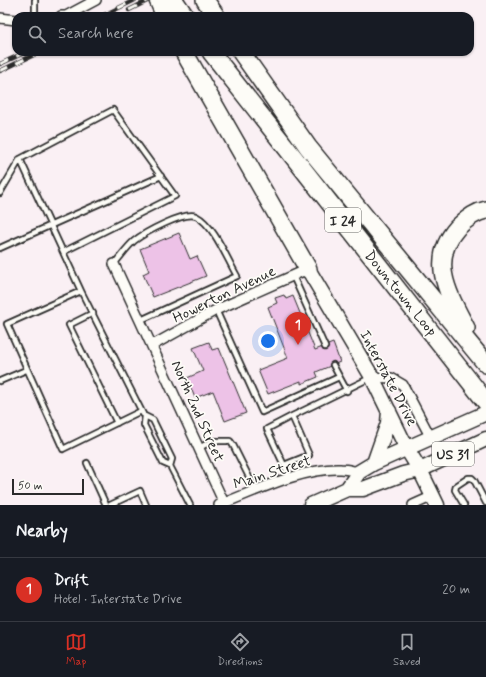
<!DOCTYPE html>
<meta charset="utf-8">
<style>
:root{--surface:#171b24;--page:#20242c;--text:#f1f3f6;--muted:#9ea1a6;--line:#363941;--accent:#d93025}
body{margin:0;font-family:Mynerve,sans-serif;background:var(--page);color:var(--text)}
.scale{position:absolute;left:12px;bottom:10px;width:72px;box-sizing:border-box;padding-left:4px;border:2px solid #2b2b2b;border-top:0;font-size:11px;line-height:14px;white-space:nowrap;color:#2b2b2b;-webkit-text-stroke:3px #fdfcf7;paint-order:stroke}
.you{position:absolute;left:268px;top:341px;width:14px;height:14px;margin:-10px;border:3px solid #fff;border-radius:50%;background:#1a73e8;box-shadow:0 0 0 6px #1a73e833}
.badge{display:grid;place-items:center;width:26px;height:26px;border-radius:50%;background:var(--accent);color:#fff;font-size:13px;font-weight:700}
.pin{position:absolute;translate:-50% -33px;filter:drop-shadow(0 1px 2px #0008)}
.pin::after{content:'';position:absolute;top:21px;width:14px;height:12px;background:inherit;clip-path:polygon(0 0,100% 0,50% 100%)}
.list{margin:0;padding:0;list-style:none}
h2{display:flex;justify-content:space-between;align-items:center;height:52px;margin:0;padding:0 16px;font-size:17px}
h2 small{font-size:13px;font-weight:400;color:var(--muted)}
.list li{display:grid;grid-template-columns:26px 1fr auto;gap:12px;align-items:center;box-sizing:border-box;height:64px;padding:0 16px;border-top:1px solid var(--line)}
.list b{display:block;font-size:15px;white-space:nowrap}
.list p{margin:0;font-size:13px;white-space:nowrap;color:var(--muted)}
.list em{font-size:13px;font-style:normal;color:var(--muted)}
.icon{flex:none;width:22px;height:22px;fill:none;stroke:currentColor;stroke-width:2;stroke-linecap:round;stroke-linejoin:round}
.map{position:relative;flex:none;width:486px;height:505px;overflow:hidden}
.search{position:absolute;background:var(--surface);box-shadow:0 1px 3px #0004;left:12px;right:12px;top:12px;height:44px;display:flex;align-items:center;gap:10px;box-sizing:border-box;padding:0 14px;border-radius:12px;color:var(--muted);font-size:15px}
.sheet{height:116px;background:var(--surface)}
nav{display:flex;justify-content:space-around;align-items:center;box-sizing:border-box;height:56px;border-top:1px solid var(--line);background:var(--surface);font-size:11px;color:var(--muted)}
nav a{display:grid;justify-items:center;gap:2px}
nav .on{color:var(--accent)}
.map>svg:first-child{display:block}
.building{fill:#edc2e7;stroke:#2b2b2b}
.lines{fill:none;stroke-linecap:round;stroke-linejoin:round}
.service-casing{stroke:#2b2b2b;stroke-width:8}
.minor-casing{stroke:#2b2b2b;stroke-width:12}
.primary-casing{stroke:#2b2b2b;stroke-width:17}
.motorway-casing{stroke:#2b2b2b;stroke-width:20}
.service{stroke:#fdfcf7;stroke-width:4.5}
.minor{stroke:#fdfcf7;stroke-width:9}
.primary{stroke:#fdfcf7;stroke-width:14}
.motorway{stroke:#fdfcf7;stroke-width:17}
.rail-casing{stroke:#2b2b2b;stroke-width:4.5}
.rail{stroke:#fdfcf7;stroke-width:3;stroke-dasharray:9;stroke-linecap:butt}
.labels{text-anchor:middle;stroke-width:3.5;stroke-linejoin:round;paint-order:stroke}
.shield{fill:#fdfcf7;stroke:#6a6a68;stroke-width:1}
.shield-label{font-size:14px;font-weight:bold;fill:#2b2b2b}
.street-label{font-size:15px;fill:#2b2b2b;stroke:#fdfcf7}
</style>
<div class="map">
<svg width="486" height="505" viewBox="0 0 486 505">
<rect width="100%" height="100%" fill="#faf0f4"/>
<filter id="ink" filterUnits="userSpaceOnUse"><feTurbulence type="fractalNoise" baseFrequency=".025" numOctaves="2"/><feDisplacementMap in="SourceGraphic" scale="8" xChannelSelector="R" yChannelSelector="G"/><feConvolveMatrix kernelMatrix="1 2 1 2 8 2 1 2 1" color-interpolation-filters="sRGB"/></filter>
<g filter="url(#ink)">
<path class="building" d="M179 233 190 259 197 256 206 276 153 297 143 274 149 271 140 249Z
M284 295 286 299 293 296 315 350 333 343 340 362 316 372 318 377 301 384V381L268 394 258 370 288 358 268 307 277 303 275 298Z
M209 342 212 350 219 348 246 413 225 421 213 391 195 398 187 378 203 371 193 348Z"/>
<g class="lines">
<g class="service-casing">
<path id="service" d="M35 16V0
M20 159 81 291 7 324 63 449 141 411
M0 193 20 159 113 110 175 196 63 252
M0 248 161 176
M114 264C121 256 127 247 134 241 144 233 184 211 196 216 214 225 227 259 237 276L141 320
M293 276 325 347
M81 291 143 414
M216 310 262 412 339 377
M93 313 69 325 117 423
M333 365 347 391
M0 381 26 370
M199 448 212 441H230L233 445 256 491
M87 463 106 505
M284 465 309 455 292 416 370 378
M170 466 163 463 144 425 145 416 153 420 172 459 170 466 190 505
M290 478 267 429 292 416
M110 505 140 491 146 505
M464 505 455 490 456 486 468 478H472L474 480 486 503"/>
</g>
<g class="minor-casing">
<path id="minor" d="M61 16H66L96 0
M0 18 16 20
M114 264 224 503
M153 345 216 310 308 269
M372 377 391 378 403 385 431 438
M219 505C253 492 304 467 341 469 347 469 353 471 359 472
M413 505 433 496"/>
</g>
<g class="primary-casing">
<path id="primary" d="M308 269 372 377 407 449 420 470 437 505
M374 463 388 423 389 411
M347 489 359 472 374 463 486 413
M311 505 347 489H363L403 474 420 470 486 439"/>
</g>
<g class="motorway-casing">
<path id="motorway" d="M158 0 165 16
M174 0 185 16
M205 0 216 16
M184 52 308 269
M211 52 486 402
M241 52 308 147 486 364
M466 328C449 295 428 261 457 228 465 220 475 212 486 210"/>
</g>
<use href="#service" class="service"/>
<use href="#minor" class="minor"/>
<use href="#primary" class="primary"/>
<use href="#motorway" class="motorway"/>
<g class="rail-casing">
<path id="rail" d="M129 10 149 0
M102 16 135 0
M0 64 26 52
M0 71 40 52"/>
</g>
<use href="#rail" class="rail"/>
</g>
</g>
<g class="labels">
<g class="shield">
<rect x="325" y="208" width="36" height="24" rx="3"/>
<rect x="432" y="442" width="42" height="24" rx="3"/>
</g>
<g class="shield-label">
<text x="343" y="225">I 24</text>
<text x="453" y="459">US 31</text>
</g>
<g class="street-label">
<text transform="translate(401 293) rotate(51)" y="5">Downtown Loop</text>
<text transform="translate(224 294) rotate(-26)" y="5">Howerton Avenue</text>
<text transform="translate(389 378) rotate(62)" y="5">Interstate Drive</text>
<text transform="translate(198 411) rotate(66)" y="5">North 2nd Street</text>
<text transform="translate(272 472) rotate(-18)" y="5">Main Street</text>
</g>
</g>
</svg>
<div class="scale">50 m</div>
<div class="you"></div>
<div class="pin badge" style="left:298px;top:345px">1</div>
<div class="search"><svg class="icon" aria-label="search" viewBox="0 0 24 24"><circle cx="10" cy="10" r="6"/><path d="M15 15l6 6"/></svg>Search here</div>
</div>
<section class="sheet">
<h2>Nearby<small></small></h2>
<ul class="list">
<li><span class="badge">1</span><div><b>Drift</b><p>Hotel · Interstate Drive</p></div><em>20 m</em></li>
</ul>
</section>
<nav>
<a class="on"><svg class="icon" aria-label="map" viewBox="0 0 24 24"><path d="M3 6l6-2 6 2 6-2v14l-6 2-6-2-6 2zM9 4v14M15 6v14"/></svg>Map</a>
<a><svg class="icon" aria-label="directions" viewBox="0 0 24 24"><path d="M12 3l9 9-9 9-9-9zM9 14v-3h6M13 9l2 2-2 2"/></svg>Directions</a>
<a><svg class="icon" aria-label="saved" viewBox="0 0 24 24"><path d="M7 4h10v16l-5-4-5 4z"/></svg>Saved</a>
</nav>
